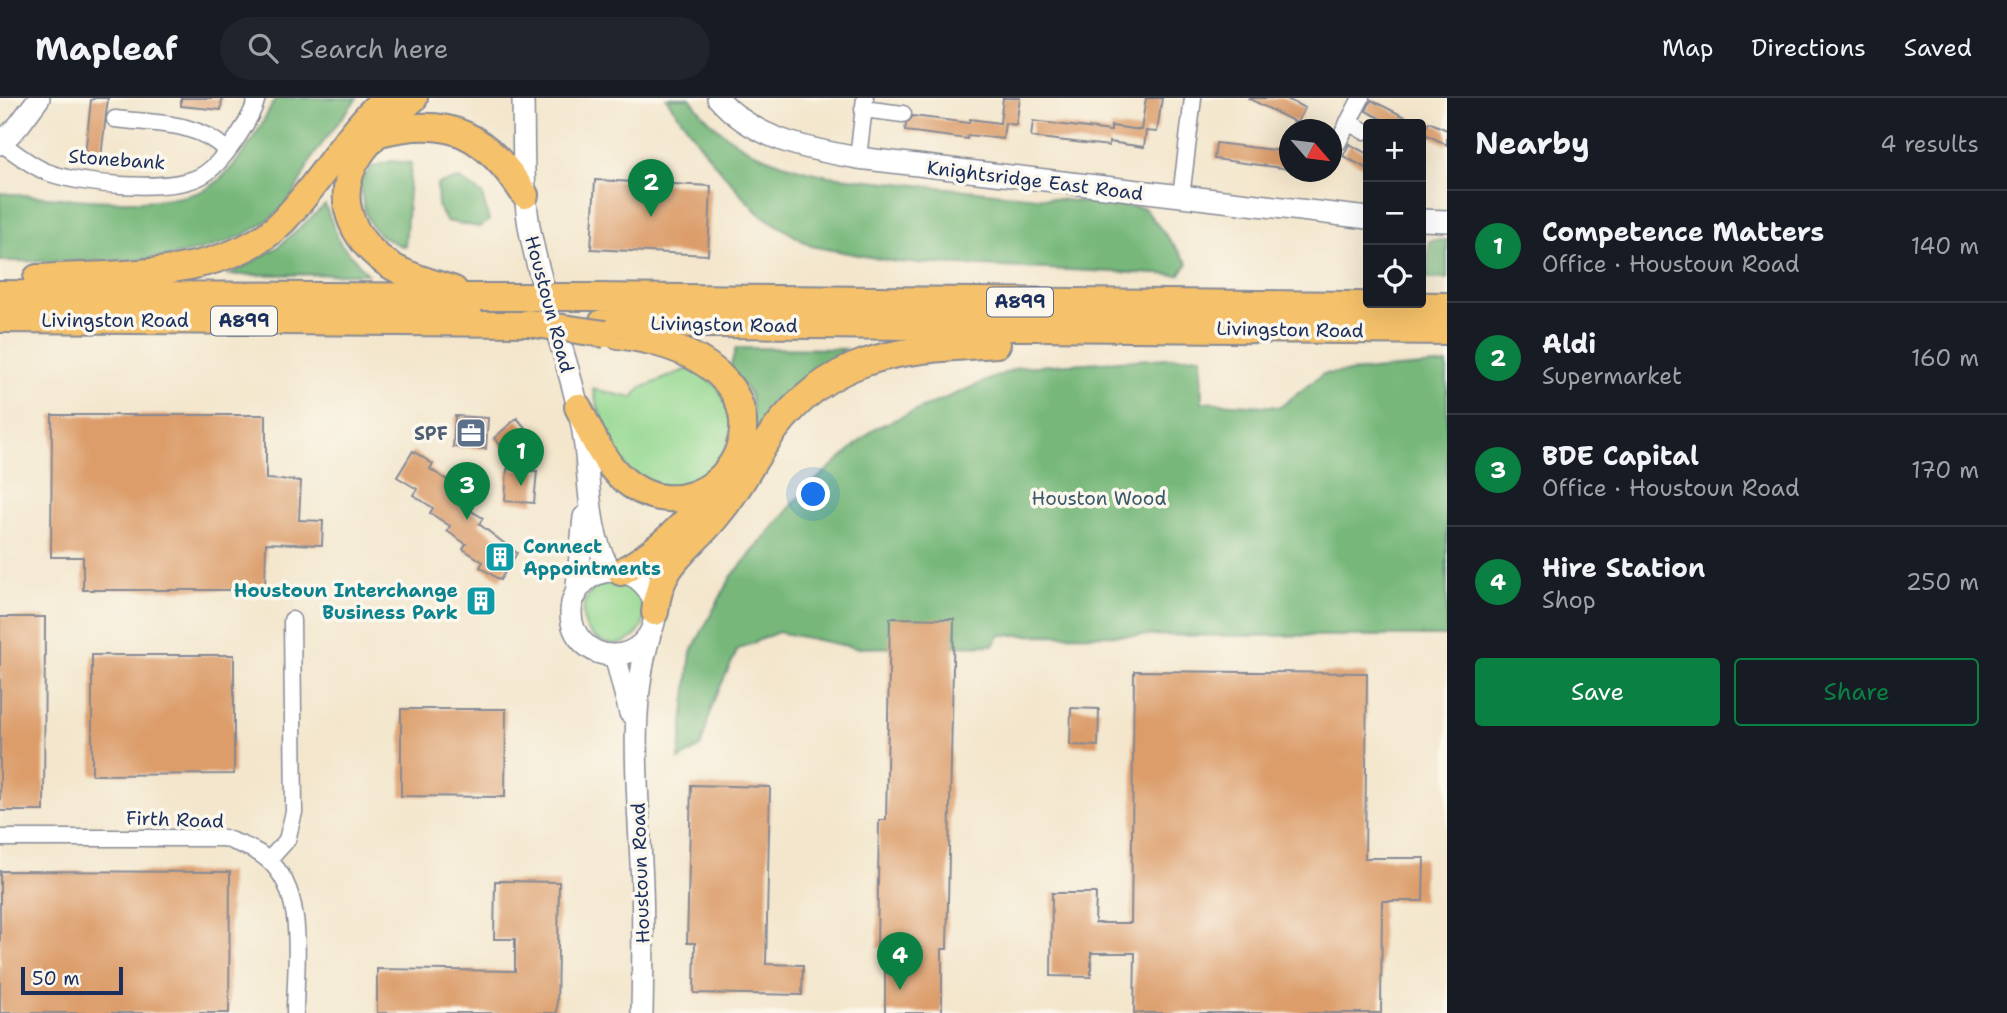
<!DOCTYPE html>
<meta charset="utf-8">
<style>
:root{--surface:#171b24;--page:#20242c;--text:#f1f3f6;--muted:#9ea1a6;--line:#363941;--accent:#0b8043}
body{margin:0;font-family:"Shantell Sans",sans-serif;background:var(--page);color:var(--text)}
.controls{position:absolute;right:21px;top:21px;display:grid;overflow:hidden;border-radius:7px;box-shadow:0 7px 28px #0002}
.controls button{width:63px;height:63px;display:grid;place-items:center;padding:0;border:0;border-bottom:2px solid var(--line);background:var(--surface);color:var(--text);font:35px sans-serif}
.compass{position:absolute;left:1279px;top:21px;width:63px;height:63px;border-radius:50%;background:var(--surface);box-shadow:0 7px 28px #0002;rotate:118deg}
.scale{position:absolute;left:21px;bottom:18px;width:102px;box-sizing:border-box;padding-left:7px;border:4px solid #1b2f5e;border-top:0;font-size:19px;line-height:24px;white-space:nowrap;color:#1b2f5e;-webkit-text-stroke:5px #fbf7ec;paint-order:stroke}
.you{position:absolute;left:814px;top:397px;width:24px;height:24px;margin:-18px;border:5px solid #fff;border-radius:50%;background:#1a73e8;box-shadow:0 0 0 10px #1a73e833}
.badge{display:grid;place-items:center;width:46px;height:46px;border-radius:50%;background:var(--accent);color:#fff;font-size:23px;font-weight:700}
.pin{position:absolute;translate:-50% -58px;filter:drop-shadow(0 2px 4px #0008)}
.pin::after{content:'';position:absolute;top:37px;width:24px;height:21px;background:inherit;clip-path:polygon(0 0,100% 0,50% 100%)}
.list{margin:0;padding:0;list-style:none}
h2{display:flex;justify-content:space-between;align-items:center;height:91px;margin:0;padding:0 28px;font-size:30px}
h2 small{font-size:23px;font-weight:400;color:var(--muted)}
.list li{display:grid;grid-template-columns:46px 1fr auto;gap:21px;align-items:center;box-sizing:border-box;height:112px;padding:0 28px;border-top:2px solid var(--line)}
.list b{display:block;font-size:26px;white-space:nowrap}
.list p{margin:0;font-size:23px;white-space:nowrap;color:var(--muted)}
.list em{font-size:23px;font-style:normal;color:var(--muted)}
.actions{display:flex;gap:14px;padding:21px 28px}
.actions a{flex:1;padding:16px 0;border:2px solid var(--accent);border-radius:7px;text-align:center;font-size:24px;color:var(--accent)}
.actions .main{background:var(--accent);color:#fff}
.icon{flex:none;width:38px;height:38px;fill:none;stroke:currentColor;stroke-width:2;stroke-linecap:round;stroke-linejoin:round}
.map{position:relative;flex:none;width:1447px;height:915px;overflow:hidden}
header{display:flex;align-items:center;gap:42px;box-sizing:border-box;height:98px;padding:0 35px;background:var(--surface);border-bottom:2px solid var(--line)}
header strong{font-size:33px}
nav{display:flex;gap:38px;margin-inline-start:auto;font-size:24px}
.search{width:490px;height:63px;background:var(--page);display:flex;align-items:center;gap:18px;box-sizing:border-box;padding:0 24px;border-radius:38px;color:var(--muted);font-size:26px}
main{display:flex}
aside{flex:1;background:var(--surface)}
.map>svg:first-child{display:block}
.green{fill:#94d890;stroke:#588477;stroke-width:2}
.forest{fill:#77b87a;stroke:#49746c;stroke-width:2}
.building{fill:#dc9d6b}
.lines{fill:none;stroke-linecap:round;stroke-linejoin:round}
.minor-casing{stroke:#878a95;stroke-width:19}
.tertiary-casing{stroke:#878a95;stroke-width:24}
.primary-casing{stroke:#878a95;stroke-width:30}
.minor{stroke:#fff;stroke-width:16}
.tertiary{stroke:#fff;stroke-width:21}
.primary{stroke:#f5c16b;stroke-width:26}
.primary-bridge-casing{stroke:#878a95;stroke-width:30;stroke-linecap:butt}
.primary-bridge{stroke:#f5c16b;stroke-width:26}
.labels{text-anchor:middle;stroke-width:7;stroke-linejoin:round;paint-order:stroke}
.shield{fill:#fbf7ec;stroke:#5e6b89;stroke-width:2}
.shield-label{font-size:18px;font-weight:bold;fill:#1b2f5e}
.street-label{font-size:19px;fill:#1b2f5e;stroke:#fbf7ec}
.service-label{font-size:19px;font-weight:bold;fill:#4e5e75;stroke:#fbf7ec;text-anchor:end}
.park-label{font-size:19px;fill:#39596a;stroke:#fbf7ec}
.culture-label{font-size:19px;font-weight:bold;fill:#0d838f;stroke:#fbf7ec;text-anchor:start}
</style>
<header>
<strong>Mapleaf</strong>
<div class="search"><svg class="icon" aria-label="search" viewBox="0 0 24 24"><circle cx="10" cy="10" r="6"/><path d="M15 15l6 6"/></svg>Search here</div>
<nav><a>Map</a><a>Directions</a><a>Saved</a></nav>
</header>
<main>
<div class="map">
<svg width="1447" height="915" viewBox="0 0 1447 915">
<rect width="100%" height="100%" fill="#fbf7ec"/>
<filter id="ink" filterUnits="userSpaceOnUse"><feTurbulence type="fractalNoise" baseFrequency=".0143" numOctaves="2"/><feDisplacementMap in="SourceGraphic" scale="14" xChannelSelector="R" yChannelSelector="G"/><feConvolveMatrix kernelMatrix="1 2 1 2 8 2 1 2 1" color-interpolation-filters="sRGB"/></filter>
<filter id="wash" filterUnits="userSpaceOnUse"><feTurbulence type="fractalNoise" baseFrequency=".00686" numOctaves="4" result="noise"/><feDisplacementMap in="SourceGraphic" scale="28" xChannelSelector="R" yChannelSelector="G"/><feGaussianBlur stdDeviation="1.57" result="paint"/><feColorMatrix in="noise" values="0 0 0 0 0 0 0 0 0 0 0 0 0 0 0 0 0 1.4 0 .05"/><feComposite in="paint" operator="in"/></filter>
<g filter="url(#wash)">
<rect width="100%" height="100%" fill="#f3e6cc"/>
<path class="green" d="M690 270 718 289 734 323 721 367C711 374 696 388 685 390 624 401 604 335 593 291L632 300 641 290Z
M583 515a31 31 0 1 1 62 0a31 31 0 1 1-62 0Z"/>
<path class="forest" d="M276 0H357C342 20 326 39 312 60 305 72 300 86 292 98 233 177 88 162 0 163V95C49 99 175 115 213 87 241 66 260 30 276 0Z
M666 0H690C725 49 772 66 829 78L1144 110 1188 165 1179 177 896 164 811 148 758 115 714 65Z
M391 63 411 65 405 149C369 137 364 121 360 84L371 69Z
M460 81 482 96 489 123 479 129 446 123 438 108 437 86Z
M325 107 340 145 368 176 229 177 278 149Z
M1447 142V181L1427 180 1429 143Z
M736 250 846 251 787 297 755 334 750 296 730 270Z
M1201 258 1202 304 1280 309 1323 276 1447 266V538L1000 537 993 547 857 550 778 534 738 551 713 604 701 648 679 662 691 554 731 479 807 390 875 330 1019 269Z"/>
<g id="blocks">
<path class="building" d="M95 0H108L101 59 85 57 91 2Z
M181 0H222L221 12 181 8Z
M1003 0H1020L1016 27 1005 25 1003 41 968 37 967 41 905 33 906 26 913 18 969 25 970 21 1000 25Z
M1146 0H1162L1157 34 1146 33 1144 49 1109 44V48L1031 39 1033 23 1111 33V28L1141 32Z
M1248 0H1285L1305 10 1297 25Z
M1371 2 1399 16 1421 26H1391L1366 13Z
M1429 24 1447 32V47L1423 35Z
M1216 45 1290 54V71L1214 61Z
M1349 46 1368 56V71L1343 58Z
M595 82 711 88 708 157 591 151Z
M52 317H266V381L301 383 299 422 323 423 322 447 266 445 265 492H83V459H51Z
M455 318 488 320 486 351 453 349Z
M517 320 538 345 516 365 494 340Z
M413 353 433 366 430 371 450 384 446 389 466 402 463 408 483 420 479 426 517 455 500 482 480 469 483 464 463 451 466 446 447 433 450 428 430 415 433 410 413 397 417 391 397 379Z
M507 371 537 373 534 405 505 403Z
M0 519H45L44 713H0Z
M890 520 954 521 947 851H942V915H885V850H877L879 722H886Z
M92 557H234V676L92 677Z
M1134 573 1367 575 1365 760H1424L1423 803H1382L1381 915H1134L1135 855H1091V879L1051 878 1052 795H1096L1095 825H1131Z
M1071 610 1099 611 1098 648 1070 647Z
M401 611H506L505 699 401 698Z
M691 687 770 689 766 866 803 867 802 897 694 895 695 845H687Z
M0 773 230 774 229 915H0Z
M495 783 559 784 557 915H377V871L515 873V841H494Z"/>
</g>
</g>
<g filter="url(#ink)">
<use href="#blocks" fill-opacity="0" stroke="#878a95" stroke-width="2"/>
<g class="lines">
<g class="minor-casing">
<path id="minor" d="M863 11 903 16
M115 21C155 26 197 23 226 52
M1348 24 1364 33
M1338 44 1361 0
M1 45C16 55 31 68 47 74 79 87 170 95 201 78 222 67 251 22 257 0
M858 60 865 0
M1181 99 1193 0
M0 740H224C239 746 254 750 267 761 308 794 295 869 295 915
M269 762 287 742 294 714 292 522"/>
</g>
<g class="tertiary-casing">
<path id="tertiary" d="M523 0C524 43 522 85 529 128 541 196 569 260 582 328 591 373 585 436 611 473
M718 0C753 41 807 51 858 60L1368 120
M0 46 19 27 39 0
M1421 122 1447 123
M571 515a42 42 0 1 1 84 0a42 42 0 1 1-84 0Z
M576 497 584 419
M615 557 630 615
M642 915C643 865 644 815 641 765 638 689 628 611 650 536"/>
</g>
<g class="primary-casing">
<path id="primary" d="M414 0C396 16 375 35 361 55 328 101 356 153 403 174 419 182 437 186 454 192
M380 35C451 17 486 37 525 97
M37 180C113 175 225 182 282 124 320 85 345 37 385 0
M0 196 481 199
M594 199 1447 208
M0 221 528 225
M602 225 1447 233
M578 309C590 332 602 364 623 381 718 461 840 267 618 237
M621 474C658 453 690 423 714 388
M655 514C660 462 691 452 720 414 740 390 754 360 773 334 834 252 904 253 997 246"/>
</g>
<use href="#minor" class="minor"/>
<use href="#tertiary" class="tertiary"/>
<use href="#primary" class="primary"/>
<g class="primary-bridge-casing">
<path id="primary-bridge" d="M481 199H594
M528 225 605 236"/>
</g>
<use href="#primary-bridge" class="primary-bridge"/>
</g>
</g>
<defs>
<g id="office-square" transform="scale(1.575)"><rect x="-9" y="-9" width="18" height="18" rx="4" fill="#5c6f8a" stroke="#fbf7ec"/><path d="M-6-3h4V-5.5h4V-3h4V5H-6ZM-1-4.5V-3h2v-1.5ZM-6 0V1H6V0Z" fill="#fff"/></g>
<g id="building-square" transform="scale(1.575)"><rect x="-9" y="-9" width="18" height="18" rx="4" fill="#0f9aa8" stroke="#fbf7ec"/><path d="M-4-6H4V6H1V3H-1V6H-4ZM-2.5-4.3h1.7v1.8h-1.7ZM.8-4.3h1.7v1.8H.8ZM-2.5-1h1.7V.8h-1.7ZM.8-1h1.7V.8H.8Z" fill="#fff"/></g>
</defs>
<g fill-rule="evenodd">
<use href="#office-square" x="471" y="335"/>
<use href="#building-square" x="500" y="459"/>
<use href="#building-square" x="481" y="503"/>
</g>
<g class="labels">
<g class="shield">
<rect x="987" y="189.5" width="66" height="29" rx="5"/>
<rect x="211" y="208.5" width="66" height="29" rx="5"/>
</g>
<g class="shield-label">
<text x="1020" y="210">A899</text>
<text x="244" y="229">A899</text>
</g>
<g class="street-label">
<text transform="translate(117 61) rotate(4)" y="7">Stonebank</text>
<text transform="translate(1035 82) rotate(7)" y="7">Knightsridge East Road</text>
<text transform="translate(550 206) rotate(75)" y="7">Houstoun Road</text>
<text x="115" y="229">Livingston Road</text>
<text transform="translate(724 226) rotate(1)" y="7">Livingston Road</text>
<text transform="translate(1290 231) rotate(1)" y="7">Livingston Road</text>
<text transform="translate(175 721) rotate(2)" y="7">Firth Road</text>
<text transform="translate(640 775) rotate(-92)" y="7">Houstoun Road</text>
</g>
<g class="service-label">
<text x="448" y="342">SPF</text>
</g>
<g class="park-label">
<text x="1099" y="407">Houston Wood</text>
</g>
<g class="culture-label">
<text x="523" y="455">Connect<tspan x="523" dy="22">Appointments</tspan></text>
<text x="458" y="499" text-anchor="end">Houstoun Interchange<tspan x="458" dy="22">Business Park</tspan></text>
</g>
</g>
</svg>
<div class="controls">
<button>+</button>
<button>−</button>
<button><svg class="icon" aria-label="locate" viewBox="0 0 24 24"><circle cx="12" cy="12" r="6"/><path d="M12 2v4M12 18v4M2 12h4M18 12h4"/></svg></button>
</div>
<svg class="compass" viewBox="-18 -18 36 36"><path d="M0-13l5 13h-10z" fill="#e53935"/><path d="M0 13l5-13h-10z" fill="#9ea1a6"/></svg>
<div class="scale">50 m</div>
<div class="you"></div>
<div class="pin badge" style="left:521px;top:388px">1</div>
<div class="pin badge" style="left:651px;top:119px">2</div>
<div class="pin badge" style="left:467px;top:422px">3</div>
<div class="pin badge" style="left:900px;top:892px">4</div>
</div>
<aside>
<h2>Nearby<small>4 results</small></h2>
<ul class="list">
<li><span class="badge">1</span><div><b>Competence Matters</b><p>Office · Houstoun Road</p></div><em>140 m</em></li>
<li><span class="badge">2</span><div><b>Aldi</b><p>Supermarket</p></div><em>160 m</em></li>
<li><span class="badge">3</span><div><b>BDE Capital</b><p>Office · Houstoun Road</p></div><em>170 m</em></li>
<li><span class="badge">4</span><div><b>Hire Station</b><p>Shop</p></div><em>250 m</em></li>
</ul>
<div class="actions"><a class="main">Save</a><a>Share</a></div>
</aside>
</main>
